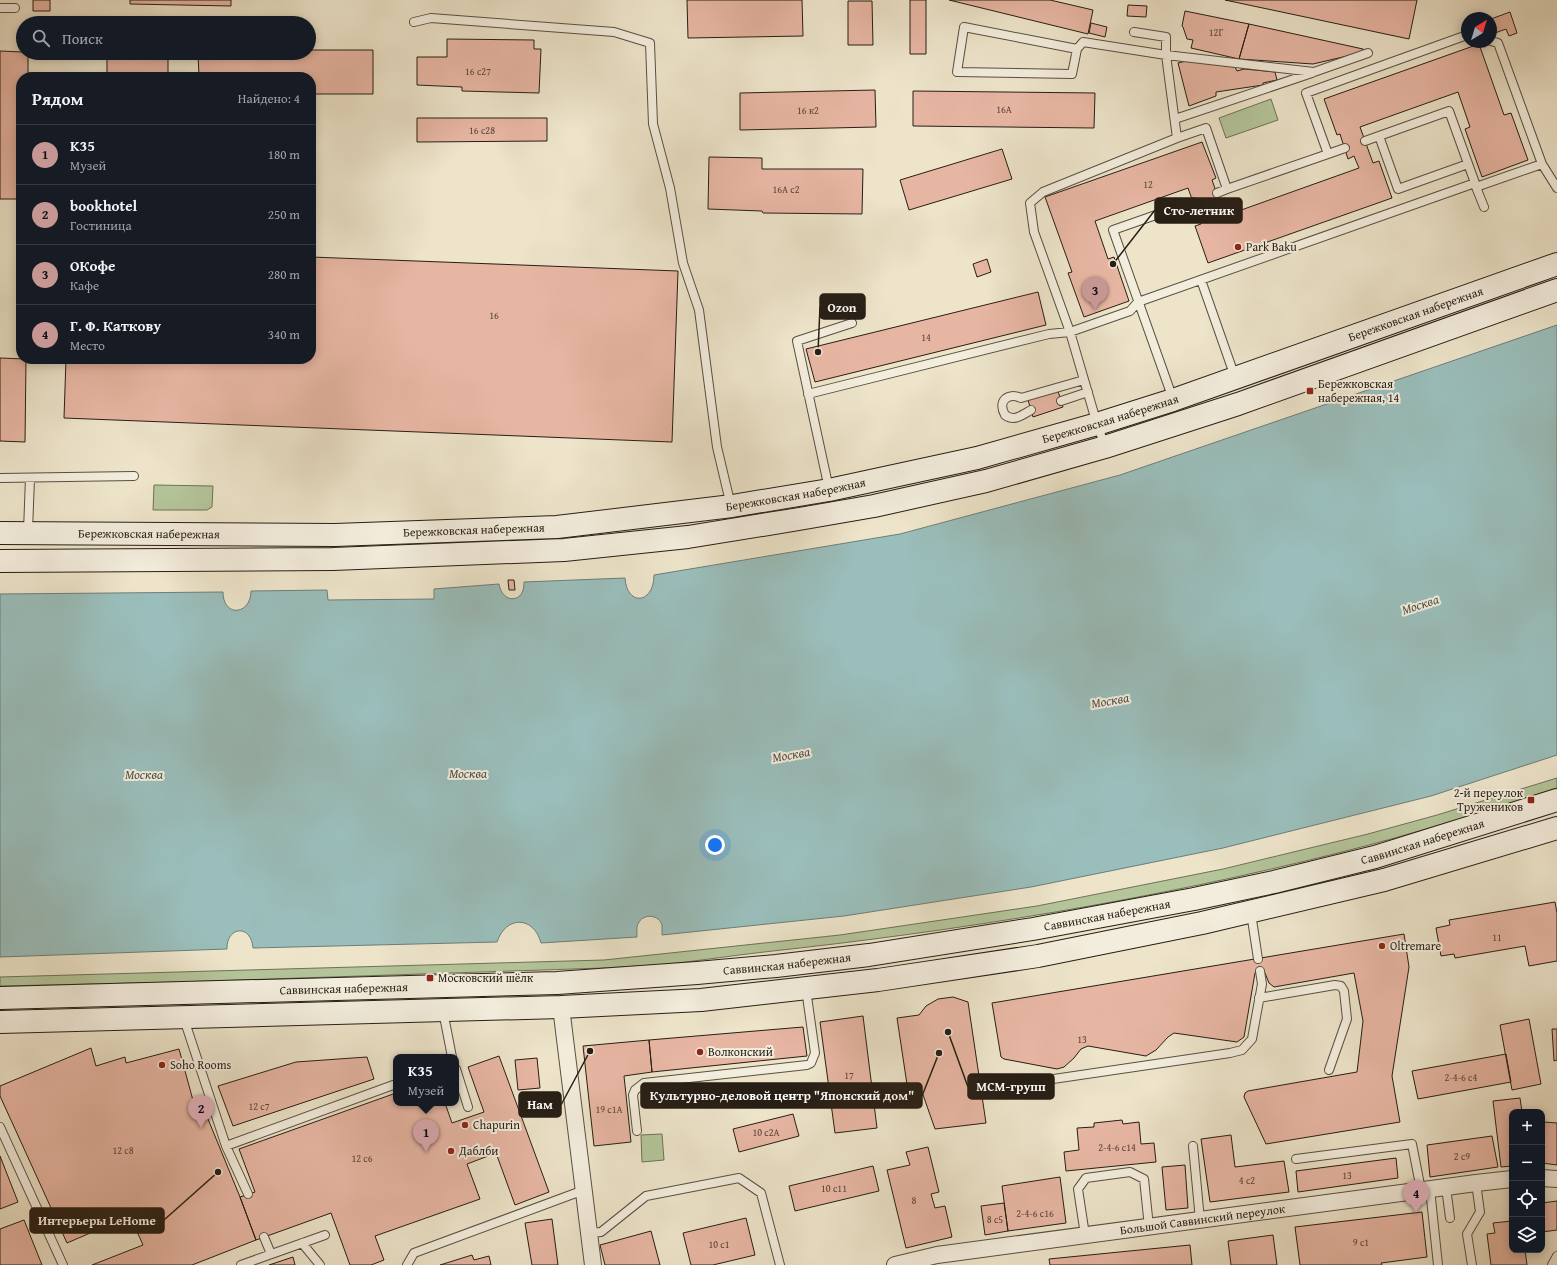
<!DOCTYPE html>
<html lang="ru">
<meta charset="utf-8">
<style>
:root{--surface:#171b24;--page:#242831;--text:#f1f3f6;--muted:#9ea1a6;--line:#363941;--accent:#c59692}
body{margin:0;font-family:"Gentium Book Plus",serif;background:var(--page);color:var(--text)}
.controls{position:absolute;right:12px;bottom:12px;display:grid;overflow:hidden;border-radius:8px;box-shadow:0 2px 10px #0003}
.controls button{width:36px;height:36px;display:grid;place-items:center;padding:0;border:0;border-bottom:1px solid var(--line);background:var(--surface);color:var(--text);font:20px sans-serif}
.compass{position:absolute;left:1461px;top:12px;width:36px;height:36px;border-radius:50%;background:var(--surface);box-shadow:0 2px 10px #0003;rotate:38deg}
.you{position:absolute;left:715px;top:845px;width:14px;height:14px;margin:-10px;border:3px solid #fff;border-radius:50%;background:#1a73e8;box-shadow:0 0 0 6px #1a73e833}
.badge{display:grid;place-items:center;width:26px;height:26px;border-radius:50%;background:var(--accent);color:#111;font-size:13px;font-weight:700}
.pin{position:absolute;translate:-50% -33px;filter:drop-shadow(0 1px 2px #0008)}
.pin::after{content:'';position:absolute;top:21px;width:14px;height:12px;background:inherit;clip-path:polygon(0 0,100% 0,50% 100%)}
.popup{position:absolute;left:393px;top:1054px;width:66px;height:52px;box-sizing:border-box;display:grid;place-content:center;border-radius:8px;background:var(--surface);filter:drop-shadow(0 1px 3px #0005);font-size:13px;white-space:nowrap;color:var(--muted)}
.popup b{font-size:15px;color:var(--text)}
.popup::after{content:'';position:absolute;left:50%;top:100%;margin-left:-8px;border:8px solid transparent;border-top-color:var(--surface)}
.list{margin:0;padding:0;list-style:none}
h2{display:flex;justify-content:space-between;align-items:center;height:52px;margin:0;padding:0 16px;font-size:17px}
h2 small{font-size:13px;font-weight:400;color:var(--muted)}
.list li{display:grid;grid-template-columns:26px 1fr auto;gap:12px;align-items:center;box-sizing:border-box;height:60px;padding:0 16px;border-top:1px solid var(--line)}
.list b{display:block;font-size:15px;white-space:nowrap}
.list p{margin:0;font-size:13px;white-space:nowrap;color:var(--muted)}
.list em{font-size:13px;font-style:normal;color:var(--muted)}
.icon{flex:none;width:22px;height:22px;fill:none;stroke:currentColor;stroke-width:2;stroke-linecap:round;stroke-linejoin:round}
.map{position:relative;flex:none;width:1557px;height:1265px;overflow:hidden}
.search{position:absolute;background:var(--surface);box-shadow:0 2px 10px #0003;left:16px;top:16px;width:300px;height:44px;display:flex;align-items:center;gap:10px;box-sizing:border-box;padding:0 14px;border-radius:22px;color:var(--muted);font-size:15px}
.panel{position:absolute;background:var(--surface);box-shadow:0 2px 10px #0003;left:16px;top:72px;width:300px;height:292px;border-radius:16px}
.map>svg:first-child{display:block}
.green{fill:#b4c59a;stroke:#6e7258}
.water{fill:#9abebb;stroke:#6c7e79}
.building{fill:#e7b6a3;stroke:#271e15}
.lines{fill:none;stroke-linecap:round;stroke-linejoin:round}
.service-casing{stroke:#585042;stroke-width:10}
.minor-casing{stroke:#585042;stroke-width:18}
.secondary-casing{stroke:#271e15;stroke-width:24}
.service{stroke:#f3eddd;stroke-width:8}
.minor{stroke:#f3eddd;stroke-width:16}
.secondary{stroke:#f3eddd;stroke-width:22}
.poi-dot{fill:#8f2418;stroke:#f3eddd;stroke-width:1.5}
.labels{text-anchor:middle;stroke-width:4;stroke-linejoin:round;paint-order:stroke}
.number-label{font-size:10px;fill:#574438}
.poi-label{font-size:12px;fill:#271e15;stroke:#f3eddd;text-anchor:start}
.street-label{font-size:12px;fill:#271e15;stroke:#f3eddd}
.water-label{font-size:13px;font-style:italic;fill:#4a4e47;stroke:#f3eddd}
.leader{fill:none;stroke:#271e15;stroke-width:1.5}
.callout-dot{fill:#271e15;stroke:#f3eddd;stroke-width:1.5}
.callout{fill:#271e15;stroke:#271e15;stroke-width:1.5}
.callout-label{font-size:13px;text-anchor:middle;font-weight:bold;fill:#fff}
</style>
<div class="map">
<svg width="1557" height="1265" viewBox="0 0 1557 1265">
<rect width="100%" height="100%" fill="#ede4ca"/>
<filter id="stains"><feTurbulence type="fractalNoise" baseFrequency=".005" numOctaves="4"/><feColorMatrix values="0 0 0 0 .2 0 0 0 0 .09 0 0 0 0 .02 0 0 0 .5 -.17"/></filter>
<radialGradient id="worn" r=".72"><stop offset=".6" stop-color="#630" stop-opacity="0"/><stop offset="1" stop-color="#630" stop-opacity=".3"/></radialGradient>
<path class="green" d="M1271 99 1278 120 1226 138 1219 118Z
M154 485 213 486 212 507 207 510H153Z
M1557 778V788C1486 811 1414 834 1342 852 1152 900 958 931 764 952 728 956 692 962 657 965 639 966 621 967 603 968L179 982 0 986V977L604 960 840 935 1037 906 1223 869 1368 834 1437 815Z
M662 1134 664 1160 642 1162 641 1135Z"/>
<path class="water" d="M1557 325V755L1431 796 1223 848 1031 887 844 916 662 935C662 932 662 928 662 925 659 915 645 913 639 922 636 926 637 932 637 937L541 943C534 916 506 915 497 942L253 948C251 923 226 927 227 949L0 957V594L223 592C223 618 251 615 251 591L327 590 328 600 434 599V589L499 584C502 604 525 604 524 582L625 578C627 607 654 604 654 575L900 534 1120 475Z"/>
<path class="building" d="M33 0H50V11H33Z
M130 0H231V6L130 4Z
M687 0H802L803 36 688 38Z
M910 0H926V54H910Z
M949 0H1050L1093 10 1088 34Z
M1225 0H1417L1409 39Z
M848 1H872L873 45H848Z
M1128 5 1147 6 1146 17 1127 16Z
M1185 11 1249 24 1239 59 1191 48 1193 40 1187 39 1183 27 1182 26Z
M1510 12 1517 33 1509 36 1506 29 1495 33 1493 26H1491V19Z
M1091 23 1107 27 1105 37 1089 33Z
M1249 24 1363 49 1364 52 1313 64 1239 59Z
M447 39 534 40V49H541L539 93 462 91V87L417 85V57H447Z
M1479 44 1504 115 1511 113 1528 160 1482 177 1465 129 1470 127 1458 92 1360 127 1373 163 1379 161 1392 198 1208 263 1195 226 1201 224 1188 188 1095 221 1108 259 1114 257 1129 301 1084 317 1068 273 1072 272 1045 197 1202 142 1216 178 1212 180 1221 205 1212 208 1216 219 1359 168 1354 156 1348 159 1340 134 1337 135 1324 99Z
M309 50H373V94H311V77H204V76H199L198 54 309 53Z
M0 51 23 52V53H28V77H21V199H0Z
M107 53H168V77H107Z
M1186 61 1235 67 1237 71 1244 69 1275 72 1277 80 1263 83V85L1216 92V96L1189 106 1178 63Z
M875 90 876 127 740 130V93Z
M913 91 1095 93 1094 128 913 126Z
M417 118H547V141L417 142Z
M1002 149 1012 179 909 210 900 180Z
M709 157 762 158V169H863L862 214 763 213 762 211 708 209Z
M311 257 678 271 672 442 64 418 66 359H311Z
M987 259 991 272 977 277 973 264Z
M1038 292 1046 325 815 382 806 349Z
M0 358 26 359 25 442 0 441Z
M1058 391 1063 407 1033 417 1028 400Z
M508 580H514L515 590H509Z
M1555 902 1557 913V961L1529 966 1525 946 1455 958 1454 954 1441 956 1436 928 1450 925 1449 920Z
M1404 934 1409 967 1392 1076 1400 1122 1266 1144 1244 1097 1245 1093 1248 1091 1357 1072 1363 1021 1354 973 1274 987 1269 983 1265 973 1258 971 1255 973 1244 1037 1237 1042 1174 1033 1168 1037 1156 1050 1146 1056 1088 1046 1081 1049 1074 1058 1064 1067 1057 1069 1004 1059 1001 1057 992 1003Z
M953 997 968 1002 986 1123 935 1129 921 1089 908 1091 897 1018 919 1015 926 1006 938 999Z
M863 1016 877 1128 835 1133 820 1022Z
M1529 1019 1541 1084 1512 1090 1500 1025Z
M803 1027 807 1056 652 1072 649 1040Z
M1552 1029H1557V1060L1554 1061Z
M649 1040 652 1072 624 1076 631 1142 594 1146 583 1046Z
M91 1048 96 1066 125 1057 126 1063 179 1049 194 1104 201 1102 240 1197 256 1240 192 1265H92L143 1245 130 1216 67 1243 0 1096V1086Z
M1506 1054 1511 1082 1418 1099 1412 1071Z
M499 1056 549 1192 515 1205 496 1153 467 1164 480 1199 375 1236 384 1260 371 1265H350L331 1213 256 1240 240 1197 255 1192 239 1149 396 1093V1103H445L452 1123 484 1112 468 1067Z
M367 1057 374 1079 233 1126 218 1086 296 1062Z
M537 1058 540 1088 518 1090 515 1060Z
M734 1086 736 1101 713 1103 712 1088Z
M1520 1098 1522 1112H1512V1166L1501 1167 1493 1101Z
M793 1114 799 1136 739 1152 733 1129Z
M1122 1120 1123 1124 1139 1122 1141 1144 1154 1143 1156 1162 1066 1171 1064 1152 1079 1150 1077 1128 1094 1127V1123Z
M1544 1122 1557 1123V1165L1542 1163Z
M1231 1135 1235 1167 1284 1161 1289 1192 1210 1202 1201 1139Z
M1492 1136 1498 1167 1430 1177 1427 1145Z
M928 1147 939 1192 931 1194 935 1208 945 1206 952 1237 906 1248 887 1170 910 1165 906 1152Z
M0 1156 18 1202 0 1209Z
M1396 1158 1398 1178 1298 1192 1296 1171Z
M1185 1165 1188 1208 1166 1210 1162 1167Z
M873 1166 879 1191 795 1211 789 1186Z
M1060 1177 1066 1223 1008 1231 1002 1186Z
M1557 1201V1230L1542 1232V1203Z
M1004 1203 1008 1231 985 1235 981 1206Z
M1422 1212 1427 1257 1381 1263 1382 1265H1300L1295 1227Z
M746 1218 755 1255 713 1265H691L683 1233Z
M552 1219 558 1265H532L525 1223Z
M24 1220 42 1265H0V1229Z
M1512 1221V1250H1525L1527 1265H1491L1487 1234 1495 1233 1493 1223Z
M651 1231 660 1265H605L600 1245Z
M1273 1235 1277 1265H1231L1228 1241Z
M1190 1245 1192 1265H1050L1049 1259Z
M472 1255 474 1260 489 1256 491 1265H440Z
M293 1257 295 1265H269Z"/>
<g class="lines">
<g class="service-casing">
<path id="service" d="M0 8H15
M414 22 431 18 614 32 650 43 653 124 670 188 683 263 699 310 717 447 731 506
M1134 32 1166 37V55L1314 72 1368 53
M1491 41 1498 43 1542 164 1557 188
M1077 49 1072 74 957 72 964 27 1077 49 1083 42 1166 55 1177 138 1043 192 1030 203 1034 232 1070 332 1097 424 1105 446
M1175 119 1312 73
M1379 136 1398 189 1468 164
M1177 138 1206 128 1227 189 1328 154 1306 93 1467 35
M1365 141 1449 111 1475 183
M1328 154 1345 148
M1476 187 1484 207
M1217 193 1227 189
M1201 280 1235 377
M808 394 1049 334 1070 332 1130 311 1138 302 1475 183 1476 187 1542 164
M1173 399 1113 230 1193 202
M1061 401 1088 392
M1031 410C1022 415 1014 422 1005 415 997 401 1008 392 1021 398L1084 380
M0 478 134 476
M829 489 797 341 852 323
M28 531 30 478
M1251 913 1258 959
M1259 998 1335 985 1341 986 1344 991 1347 1019 1329 1070
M443 1011 452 1057
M184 1019 226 1146 248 1194
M456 1069 468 1107
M1013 1085 1230 1053 1242 1050 1252 1039 1262 984 1260 971
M0 1127 63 1265
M637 1131 633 1095 635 1090 644 1083 807 1065 811 1063 815 1053 806 989
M226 1146 396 1084
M1193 1146 1200 1220
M1296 1159 1412 1144 1421 1190
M1446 1187 1450 1218
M1430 1189 1438 1265
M589 1233 601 1232 646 1196 739 1178 761 1193 780 1265
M1085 1235 1078 1189 1086 1178 1130 1172 1144 1179 1149 1227
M264 1237 271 1254
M302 1243 320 1265
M241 1265 325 1235
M407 1265 414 1253 584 1190
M1472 1265 1467 1234 1480 1212 1476 1183
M1552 1265 1557 1256"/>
</g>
<g class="minor-casing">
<g id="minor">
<path d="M561 1007 593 1265"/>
<path d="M1542 1178 1557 1179"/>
<path id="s1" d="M895 1265 937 1255 1476 1183 1512 1179"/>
</g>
</g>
<g class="secondary-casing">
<g id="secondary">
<path id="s2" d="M0 533 335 535 557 527 732 506 829 490 977 458 1097 424 1173 400 1557 264"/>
<path d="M0 561 333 559 564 550 688 537 799 519 874 506 986 481 1105 447 1238 404 1557 290"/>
<path id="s3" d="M0 998 557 983 697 973 776 966 869 955 1033 929 1194 899 1274 882 1375 857 1557 800"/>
<path d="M0 1022 561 1007 701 1000 878 980 1038 956 1202 923 1384 880 1557 828"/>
</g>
</g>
<use href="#service" class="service"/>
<use href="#minor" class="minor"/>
<use href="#secondary" class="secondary"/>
</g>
<g class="poi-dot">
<circle cx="1238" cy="247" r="4"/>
<rect x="1306" y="387" width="8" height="8" rx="2"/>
<rect x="1527" y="796" width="8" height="8" rx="2"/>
<circle cx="1382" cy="946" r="4"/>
<rect x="426" y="974" width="8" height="8" rx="2"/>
<circle cx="700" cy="1052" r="4"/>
<circle cx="162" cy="1065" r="4"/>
<circle cx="465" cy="1125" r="4"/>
<circle cx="451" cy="1151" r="4"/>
</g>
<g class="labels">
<g class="number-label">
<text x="1216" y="36">12Г</text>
<text x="478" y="75">16 с27</text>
<text x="1004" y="113">16А</text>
<text x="808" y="114">16 к2</text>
<text x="482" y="134">16 с28</text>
<text x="1148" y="188">12</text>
<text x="786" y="193">16А с2</text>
<text x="494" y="319">16</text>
<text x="926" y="341">14</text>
<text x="1497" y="941">11</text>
<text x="1082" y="1043">13</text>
<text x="849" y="1079">17</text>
<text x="1461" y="1081">2-4-6 с4</text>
<text x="259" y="1110">12 с7</text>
<text x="609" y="1113">19 с1А</text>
<text x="766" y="1136">10 с2А</text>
<text x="1117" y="1151">2-4-6 с14</text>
<text x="123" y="1154">12 с8</text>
<text x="1462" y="1160">2 с9</text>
<text x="362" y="1162">12 с6</text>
<text x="1347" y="1179">13</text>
<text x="1247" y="1184">4 с2</text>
<text x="834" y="1192">10 с11</text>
<text x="914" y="1204">8</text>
<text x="1035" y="1217">2-4-6 с16</text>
<text x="995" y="1223">8 с5</text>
<text x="1361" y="1246">9 с1</text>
<text x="719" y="1248">10 с1</text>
</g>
<g class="poi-label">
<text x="1246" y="251">Park Baku</text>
<text x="1318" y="388">Бережковская<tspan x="1318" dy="14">набережная, 14</tspan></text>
<text x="1523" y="797" text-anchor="end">2-й переулок<tspan x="1523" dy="14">Тружеников</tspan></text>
<text x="1390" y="950">Oltremare</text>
<text x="438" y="982">Московский шёлк</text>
<text x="708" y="1056">Волконский</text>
<text x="170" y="1069">Soho Rooms</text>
<text x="473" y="1129">Chapurin</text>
<text x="459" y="1155">Даблби</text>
</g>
<g class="street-label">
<text dy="4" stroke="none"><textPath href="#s2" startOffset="1445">Бережковская набережная</textPath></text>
<text dy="4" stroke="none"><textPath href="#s2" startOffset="1122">Бережковская набережная</textPath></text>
<text dy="4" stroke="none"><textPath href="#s2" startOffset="798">Бережковская набережная</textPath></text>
<text dy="4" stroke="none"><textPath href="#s2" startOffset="474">Бережковская набережная</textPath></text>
<text dy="4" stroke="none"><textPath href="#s2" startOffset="149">Бережковская набережная</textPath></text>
<text dy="4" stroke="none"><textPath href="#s3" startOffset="1436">Саввинская набережная</textPath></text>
<text dy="4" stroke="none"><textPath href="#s3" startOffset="1112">Саввинская набережная</textPath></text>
<text dy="4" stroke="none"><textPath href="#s3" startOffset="788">Саввинская набережная</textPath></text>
<text dy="4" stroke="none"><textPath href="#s3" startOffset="344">Саввинская набережная</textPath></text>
<text dy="4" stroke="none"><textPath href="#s1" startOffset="311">Большой Саввинский переулок</textPath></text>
</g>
<g class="water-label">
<text transform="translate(1420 604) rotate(-18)" y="5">Москва</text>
<text transform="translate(1110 700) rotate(-10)" y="5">Москва</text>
<text transform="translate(791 754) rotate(-10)" y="5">Москва</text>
<text x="468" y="778">Москва</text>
<text x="144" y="779">Москва</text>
</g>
</g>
<path class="leader" d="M1113 264L1155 210M818 352L820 307M948 1032L968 1087M939 1053L922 1096M590 1051L561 1105M218 1172L164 1220"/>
<g class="callout-dot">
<circle cx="1113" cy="264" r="4"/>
<circle cx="818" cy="352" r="4"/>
<circle cx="948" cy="1032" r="4"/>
<circle cx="939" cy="1053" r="4"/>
<circle cx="590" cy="1051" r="4"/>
<circle cx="218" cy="1172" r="4"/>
</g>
<g class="callout">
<rect x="1155" y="198" width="87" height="25" rx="4"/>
<rect x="820" y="294" width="45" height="25" rx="4"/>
<rect x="968" y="1074" width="86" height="25" rx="4"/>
<rect x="641" y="1083" width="281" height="25" rx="4"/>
<rect x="519" y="1092" width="42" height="25" rx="4"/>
<rect x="30" y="1208" width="134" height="25" rx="4"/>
</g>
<g class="callout-label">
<text x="1199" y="215">Сто-летник</text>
<text x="842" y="312">Ozon</text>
<text x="1011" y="1091">МСМ-групп</text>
<text x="782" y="1100">Культурно-деловой центр "Японский дом"</text>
<text x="540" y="1109">Нам</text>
<text x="97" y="1225">Интерьеры LeHome</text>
</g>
<rect width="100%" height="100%" filter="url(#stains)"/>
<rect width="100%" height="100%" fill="url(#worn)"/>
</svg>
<div class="controls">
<button>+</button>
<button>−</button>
<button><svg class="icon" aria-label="locate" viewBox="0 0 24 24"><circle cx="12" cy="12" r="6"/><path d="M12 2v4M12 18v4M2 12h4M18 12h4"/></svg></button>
<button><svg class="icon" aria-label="layers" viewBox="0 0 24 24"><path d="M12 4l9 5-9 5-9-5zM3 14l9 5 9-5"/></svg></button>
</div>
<svg class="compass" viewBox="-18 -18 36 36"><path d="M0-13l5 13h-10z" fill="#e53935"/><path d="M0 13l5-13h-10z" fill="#9ea1a6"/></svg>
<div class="you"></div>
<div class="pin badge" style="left:426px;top:1152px">1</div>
<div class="popup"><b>K35</b>Музей</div>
<div class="pin badge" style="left:201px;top:1128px">2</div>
<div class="pin badge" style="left:1095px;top:310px">3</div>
<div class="pin badge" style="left:1416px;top:1213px">4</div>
<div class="search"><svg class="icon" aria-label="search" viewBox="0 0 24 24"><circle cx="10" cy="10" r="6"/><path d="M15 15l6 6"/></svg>Поиск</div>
<section class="panel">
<h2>Рядом<small>Найдено: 4</small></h2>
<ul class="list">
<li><span class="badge">1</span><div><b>K35</b><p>Музей</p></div><em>180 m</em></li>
<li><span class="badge">2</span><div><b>bookhotel</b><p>Гостиница</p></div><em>250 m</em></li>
<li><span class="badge">3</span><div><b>ОКофе</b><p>Кафе</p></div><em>280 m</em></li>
<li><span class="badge">4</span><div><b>Г. Ф. Каткову</b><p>Место</p></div><em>340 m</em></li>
</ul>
</section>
</div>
